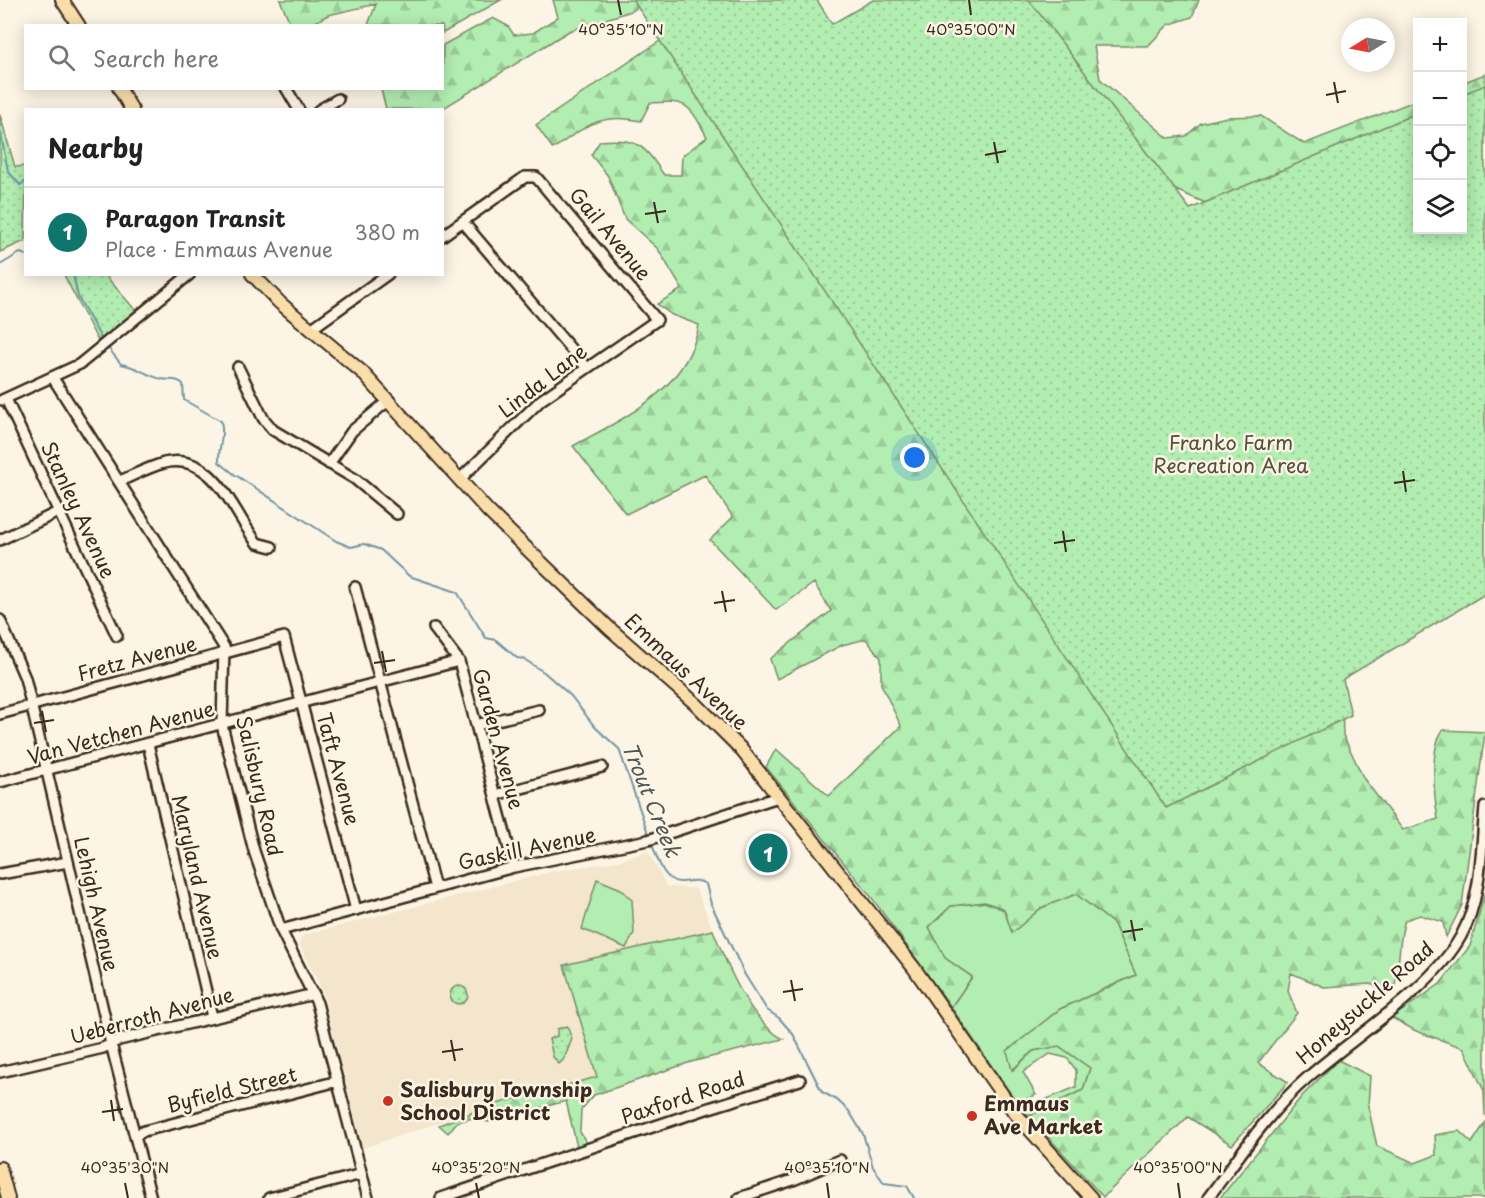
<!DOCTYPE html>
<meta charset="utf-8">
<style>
:root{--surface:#fff;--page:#f6f6f6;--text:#222;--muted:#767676;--line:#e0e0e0;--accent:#0f766e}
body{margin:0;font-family:"Playpen Sans",sans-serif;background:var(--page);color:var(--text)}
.controls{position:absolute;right:18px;top:18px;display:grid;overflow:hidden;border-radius:0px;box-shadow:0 3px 15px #0003}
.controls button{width:54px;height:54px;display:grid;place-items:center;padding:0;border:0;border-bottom:2px solid var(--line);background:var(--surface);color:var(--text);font:30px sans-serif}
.compass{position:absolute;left:1341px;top:18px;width:54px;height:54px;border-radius:50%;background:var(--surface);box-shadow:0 3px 15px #0003;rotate:260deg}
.you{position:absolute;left:915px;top:458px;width:21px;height:21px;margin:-15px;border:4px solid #fff;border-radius:50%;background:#1a73e8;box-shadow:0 0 0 9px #1a73e833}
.badge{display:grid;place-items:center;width:39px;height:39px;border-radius:50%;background:var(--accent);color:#fff;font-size:20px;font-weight:700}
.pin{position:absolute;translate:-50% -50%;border:3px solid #fff;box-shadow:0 2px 6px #0006}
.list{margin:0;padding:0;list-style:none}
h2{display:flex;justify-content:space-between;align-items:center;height:78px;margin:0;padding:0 24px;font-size:26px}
h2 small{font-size:20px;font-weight:400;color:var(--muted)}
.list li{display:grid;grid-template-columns:39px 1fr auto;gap:18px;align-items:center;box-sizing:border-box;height:90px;padding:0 24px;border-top:2px solid var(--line)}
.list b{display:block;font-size:22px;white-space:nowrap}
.list p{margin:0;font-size:20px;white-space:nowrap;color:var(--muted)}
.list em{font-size:20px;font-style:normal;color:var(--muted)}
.icon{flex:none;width:33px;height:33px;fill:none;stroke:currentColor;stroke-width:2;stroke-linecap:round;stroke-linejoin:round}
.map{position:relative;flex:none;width:1485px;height:1198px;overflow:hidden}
.search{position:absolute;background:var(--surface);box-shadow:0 3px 15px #0003;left:24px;top:24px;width:420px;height:66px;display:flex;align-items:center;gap:15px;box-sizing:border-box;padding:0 21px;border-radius:0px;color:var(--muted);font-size:22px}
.panel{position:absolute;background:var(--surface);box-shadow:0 3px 15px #0003;left:24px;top:108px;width:420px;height:168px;border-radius:0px}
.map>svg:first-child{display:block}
.built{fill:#f4e6cd}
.grass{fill:#b2edb1;stroke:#768c68;stroke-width:1.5}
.forest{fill:url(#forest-firs);stroke:#768c68;stroke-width:1.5}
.park{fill:url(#park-dots);stroke:#768c68;stroke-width:1.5}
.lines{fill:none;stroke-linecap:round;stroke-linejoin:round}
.stream{stroke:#7294a1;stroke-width:2}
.minor-casing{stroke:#3b2a1e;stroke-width:14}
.major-casing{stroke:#3b2a1e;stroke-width:16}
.minor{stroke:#fcf5e5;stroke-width:9}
.major{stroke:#f9deab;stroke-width:12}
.ticks{fill:none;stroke:#3b2a1e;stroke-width:2}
.poi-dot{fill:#c8321e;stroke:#fcf5e5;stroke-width:2}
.labels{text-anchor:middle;stroke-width:5;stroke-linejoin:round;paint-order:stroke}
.street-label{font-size:20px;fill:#3b2a1e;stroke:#fcf5e5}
.park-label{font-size:20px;fill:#53513b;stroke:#fcf5e5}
.poi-label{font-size:20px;font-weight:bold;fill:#3b2a1e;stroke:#fcf5e5;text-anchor:start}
.water-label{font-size:21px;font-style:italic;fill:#525654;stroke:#fcf5e5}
.ticks-label{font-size:15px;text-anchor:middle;fill:#3b2a1e;stroke:#fcf5e5;stroke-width:5;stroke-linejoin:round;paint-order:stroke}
</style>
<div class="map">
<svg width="1485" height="1198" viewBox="0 0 1485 1198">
<defs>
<pattern id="forest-firs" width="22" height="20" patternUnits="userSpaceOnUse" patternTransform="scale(1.5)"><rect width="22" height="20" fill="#b2edb1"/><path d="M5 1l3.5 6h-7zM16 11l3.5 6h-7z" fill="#9acb98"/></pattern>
<pattern id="park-dots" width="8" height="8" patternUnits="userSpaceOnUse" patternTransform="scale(1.5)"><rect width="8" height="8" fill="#b2edb1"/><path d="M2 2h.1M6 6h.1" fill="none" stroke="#9acb98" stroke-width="1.8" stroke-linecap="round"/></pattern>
</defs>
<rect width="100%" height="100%" fill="#fcf5e5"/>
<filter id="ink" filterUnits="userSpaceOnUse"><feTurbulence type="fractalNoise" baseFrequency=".0167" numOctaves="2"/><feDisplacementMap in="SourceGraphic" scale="12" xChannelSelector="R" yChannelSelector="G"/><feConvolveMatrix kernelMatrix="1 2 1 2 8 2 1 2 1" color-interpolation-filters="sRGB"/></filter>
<g filter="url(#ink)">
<path class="built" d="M648 851 667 887 696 888 713 930 565 965 597 1077 489 1106 363 1148 323 993 299 943 303 935 554 871 618 861Z"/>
<path class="grass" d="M597 879 621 889 632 900 634 933 626 948 582 929Z
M1076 894 1114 924 1136 975 1060 1009 1008 1051 1013 1070 1033 1051 1059 1046 1090 1068 1083 1090 1029 1116 1023 1109 1076 1087V1070L1067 1058 1050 1054 1023 1072 1036 1095 1017 1103 951 1007 972 977 945 958 929 927 951 906 985 902 1004 910 1012 932 1041 908Z"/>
<path class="forest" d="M280 0H501L443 33 442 26 368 25 376 4 328 15 310 25H291Z
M553 0H643L634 10 569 31 442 109H386L381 89 442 88 443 45 493 18 508 26 514 35 533 33 558 17Z
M950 0H1199L1192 17 1168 25 1148 46H1094L1100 79 1168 138 1186 136 1201 123 1227 117 1261 116 1304 144 1417 100V118L1340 261 1164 185Z
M670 39 1341 669 1343 735 1364 779 1403 830 1438 819C1434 796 1429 749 1443 730L1485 732 1462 905 1446 937 1443 922 1420 915 1405 920C1397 944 1401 968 1393 992L1370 984 1324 987 1291 973 1288 991 1297 1013 1258 1063 1288 1082 1232 1145 1188 1117 1103 1197 1029 1116 1083 1090 1090 1068 1059 1046 1033 1051 1012 1070 1007 1051 1060 1009 1136 975 1114 924 1076 894 1041 908 1012 933 1004 909 985 902 951 906 929 927 945 958 972 977 951 1007 872 898 766 767 776 749 829 796 901 726 881 684V658L866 639 842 645 777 679 770 659 831 611 814 583 776 610 710 540 733 517 705 475 626 514 573 446C626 417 687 390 699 325L672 315 657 304 682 289 658 249 625 219 608 176 591 155 600 141C637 137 644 145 664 175H681L682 156 707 137C689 104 688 100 650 103L641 121C600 112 585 127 553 149L536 125 660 41Z
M1485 74V89L1463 99 1462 83Z
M1485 893V1116L1484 1091 1464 1048 1416 1031 1392 1018 1440 984 1470 946Z
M713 930C727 965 749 1020 783 1039L691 1062 594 1095 581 1110 580 1132 588 1145 577 1147 566 1101 488 1122 473 1118 457 1122 448 1133 439 1125 489 1106 597 1077 564 965Z
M1338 1060 1370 1076 1368 1106 1377 1146 1415 1163 1436 1155 1435 1135 1459 1131 1472 1143 1485 1123V1198H1220L1302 1096Z"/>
<path class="park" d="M633 0H817L832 24 873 0H1029L1190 209 1417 113 1418 230H1462L1463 94 1485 85V594L1343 679 1351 715 1166 808Z
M0 115 15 167 26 166 25 241 0 252Z
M64 275H105L137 312 100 345Z
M450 995a9 9 0 1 1 18 0a9 9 0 1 1-18 0Z
M567 1026 572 1039 564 1059 559 1064 553 1057 549 1039 557 1036V1029Z"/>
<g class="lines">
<path class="stream" d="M0 130 8 171 20 185 26 181
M0 265 20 253 26 255
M73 274 78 297 102 340
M106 345 121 364C136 366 146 375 161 379 169 381 177 378 183 384L184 400 221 421C225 436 218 447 219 462L234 474 336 541 351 547 364 544 381 550 409 576 457 592 486 638 496 640 517 658 524 659 545 673 571 696 595 727 619 749 649 836
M651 842C657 856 663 884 682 882 692 881 697 879 706 884L711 904 745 975 767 1010 779 1018 793 1034 822 1092 837 1100 849 1111 863 1134 873 1167 884 1183 907 1186 914 1198"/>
<g class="minor-casing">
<path id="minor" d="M286 88 299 110
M319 110 338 99
M463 222 587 368
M442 236 525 177H536L657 320 541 400 460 479
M311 329 388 274
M238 367 263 418 273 430 355 479 397 514
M53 378 224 647 222 725 254 851 281 930 317 1003 368 1198
M6 399 117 636
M2 400 80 364 190 274
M329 464 352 431 389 400
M120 481C134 475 149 467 164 463 214 451 233 512 257 543L272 547
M0 540 60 511
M355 587 435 888
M0 620 25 678 111 1044 151 1198
M434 628 459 661 514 867
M0 714 284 637 356 910
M476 725 539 710
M148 744 212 1017
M0 782 459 661
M495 795 602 767
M0 874 68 862
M281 930 514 867 648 840 778 797
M0 1072 103 1048 119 1040 314 994
M135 1136 144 1131 338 1081
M269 1198 362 1174
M441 1198 706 1109 800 1080
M739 1198 793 1180 840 1160
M1208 1198C1239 1157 1268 1112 1307 1078 1353 1037 1432 989 1461 936 1482 898 1481 849 1485 807"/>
</g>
<g class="major-casing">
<path id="major" d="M62 0 79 26
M119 88 132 110
M252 274 280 303 362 372 488 511 609 628 696 704 740 748 914 968 1015 1113 1091 1198
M0 1168 8 1198"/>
</g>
<use href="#minor" class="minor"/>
<use href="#major" class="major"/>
</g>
</g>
<path class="ticks" d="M618 0 621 15M969 0 971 15M1334 82 1338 103M1326 95 1346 91M994 142 998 163M985 155 1006 151M654 202 658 223M645 214 666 211M1403 471 1406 492M1394 483 1415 480M1063 531 1066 552M1054 543 1075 540M722 591 726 612M714 603 735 600M382 651 386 672M374 663 395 660M42 711 46 732M34 723 54 720M1131 920 1135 941M1123 932 1143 929M791 980 795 1001M783 992 803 989M451 1040 455 1061M442 1052 463 1049M111 1100 114 1121M102 1112 123 1109M125 1183 128 1198M476 1183 479 1198M827 1183 829 1198M1178 1183 1180 1198"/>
<g class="poi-dot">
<circle cx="388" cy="1101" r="6"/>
<circle cx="972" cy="1116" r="6"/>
</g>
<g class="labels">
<g class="street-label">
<text transform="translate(610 234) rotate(50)" y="7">Gail Avenue</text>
<text transform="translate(543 381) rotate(-38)" y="7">Linda Lane</text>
<text transform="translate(78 510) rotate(65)" y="7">Stanley Avenue</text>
<text transform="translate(137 659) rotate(-15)" y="7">Fretz Avenue</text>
<text transform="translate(686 672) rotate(43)" y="7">Emmaus Avenue</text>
<text transform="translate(121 733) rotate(-15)" y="7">Van Vetchen Avenue</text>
<text transform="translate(498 739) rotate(75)" y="7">Garden Avenue</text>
<text transform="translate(338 769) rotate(75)" y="7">Taft Avenue</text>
<text transform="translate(259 786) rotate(77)" y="7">Salisbury Road</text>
<text transform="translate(527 849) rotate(-12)" y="7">Gaskill Avenue</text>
<text transform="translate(197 877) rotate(77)" y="7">Maryland Avenue</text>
<text transform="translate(96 904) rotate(77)" y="7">Lehigh Avenue</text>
<text transform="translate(1365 1003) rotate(-41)" y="7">Honeysuckle Road</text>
<text transform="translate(152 1016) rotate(-15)" y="7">Ueberroth Avenue</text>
<text transform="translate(232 1090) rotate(-14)" y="7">Byfield Street</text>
<text transform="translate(683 1098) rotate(-18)" y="7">Paxford Road</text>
</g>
<g class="park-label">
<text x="1231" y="450">Franko Farm<tspan x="1231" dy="23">Recreation Area</tspan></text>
</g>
<g class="poi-label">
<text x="400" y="1097">Salisbury Township<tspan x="400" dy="23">School District</tspan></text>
<text x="984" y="1111">Emmaus<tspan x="984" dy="23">Ave Market</tspan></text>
</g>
<g class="water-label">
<text transform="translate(651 800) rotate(68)" y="7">Trout Creek</text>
</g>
</g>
<g class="ticks-label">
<text x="971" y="35">40°35'00"N</text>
<text x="621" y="35">40°35'10"N</text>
<text x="125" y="1173">40°35'30"N</text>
<text x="476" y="1173">40°35'20"N</text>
<text x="827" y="1173">40°35'10"N</text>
<text x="1178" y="1173">40°35'00"N</text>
</g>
</svg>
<div class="controls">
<button>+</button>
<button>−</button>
<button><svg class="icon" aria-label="locate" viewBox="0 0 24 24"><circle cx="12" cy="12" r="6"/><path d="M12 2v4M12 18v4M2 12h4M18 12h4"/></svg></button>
<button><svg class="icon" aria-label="layers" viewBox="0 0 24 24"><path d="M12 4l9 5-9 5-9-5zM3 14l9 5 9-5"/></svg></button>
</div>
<svg class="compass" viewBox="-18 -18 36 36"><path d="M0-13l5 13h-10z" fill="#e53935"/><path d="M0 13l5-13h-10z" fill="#767676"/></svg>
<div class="you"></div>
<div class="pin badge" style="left:768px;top:853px">1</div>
<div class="search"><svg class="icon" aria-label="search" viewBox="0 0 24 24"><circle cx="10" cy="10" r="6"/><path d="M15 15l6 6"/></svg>Search here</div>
<section class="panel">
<h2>Nearby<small></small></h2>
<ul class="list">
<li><span class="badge">1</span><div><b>Paragon Transit</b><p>Place · Emmaus Avenue</p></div><em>380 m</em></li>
</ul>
</section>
</div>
